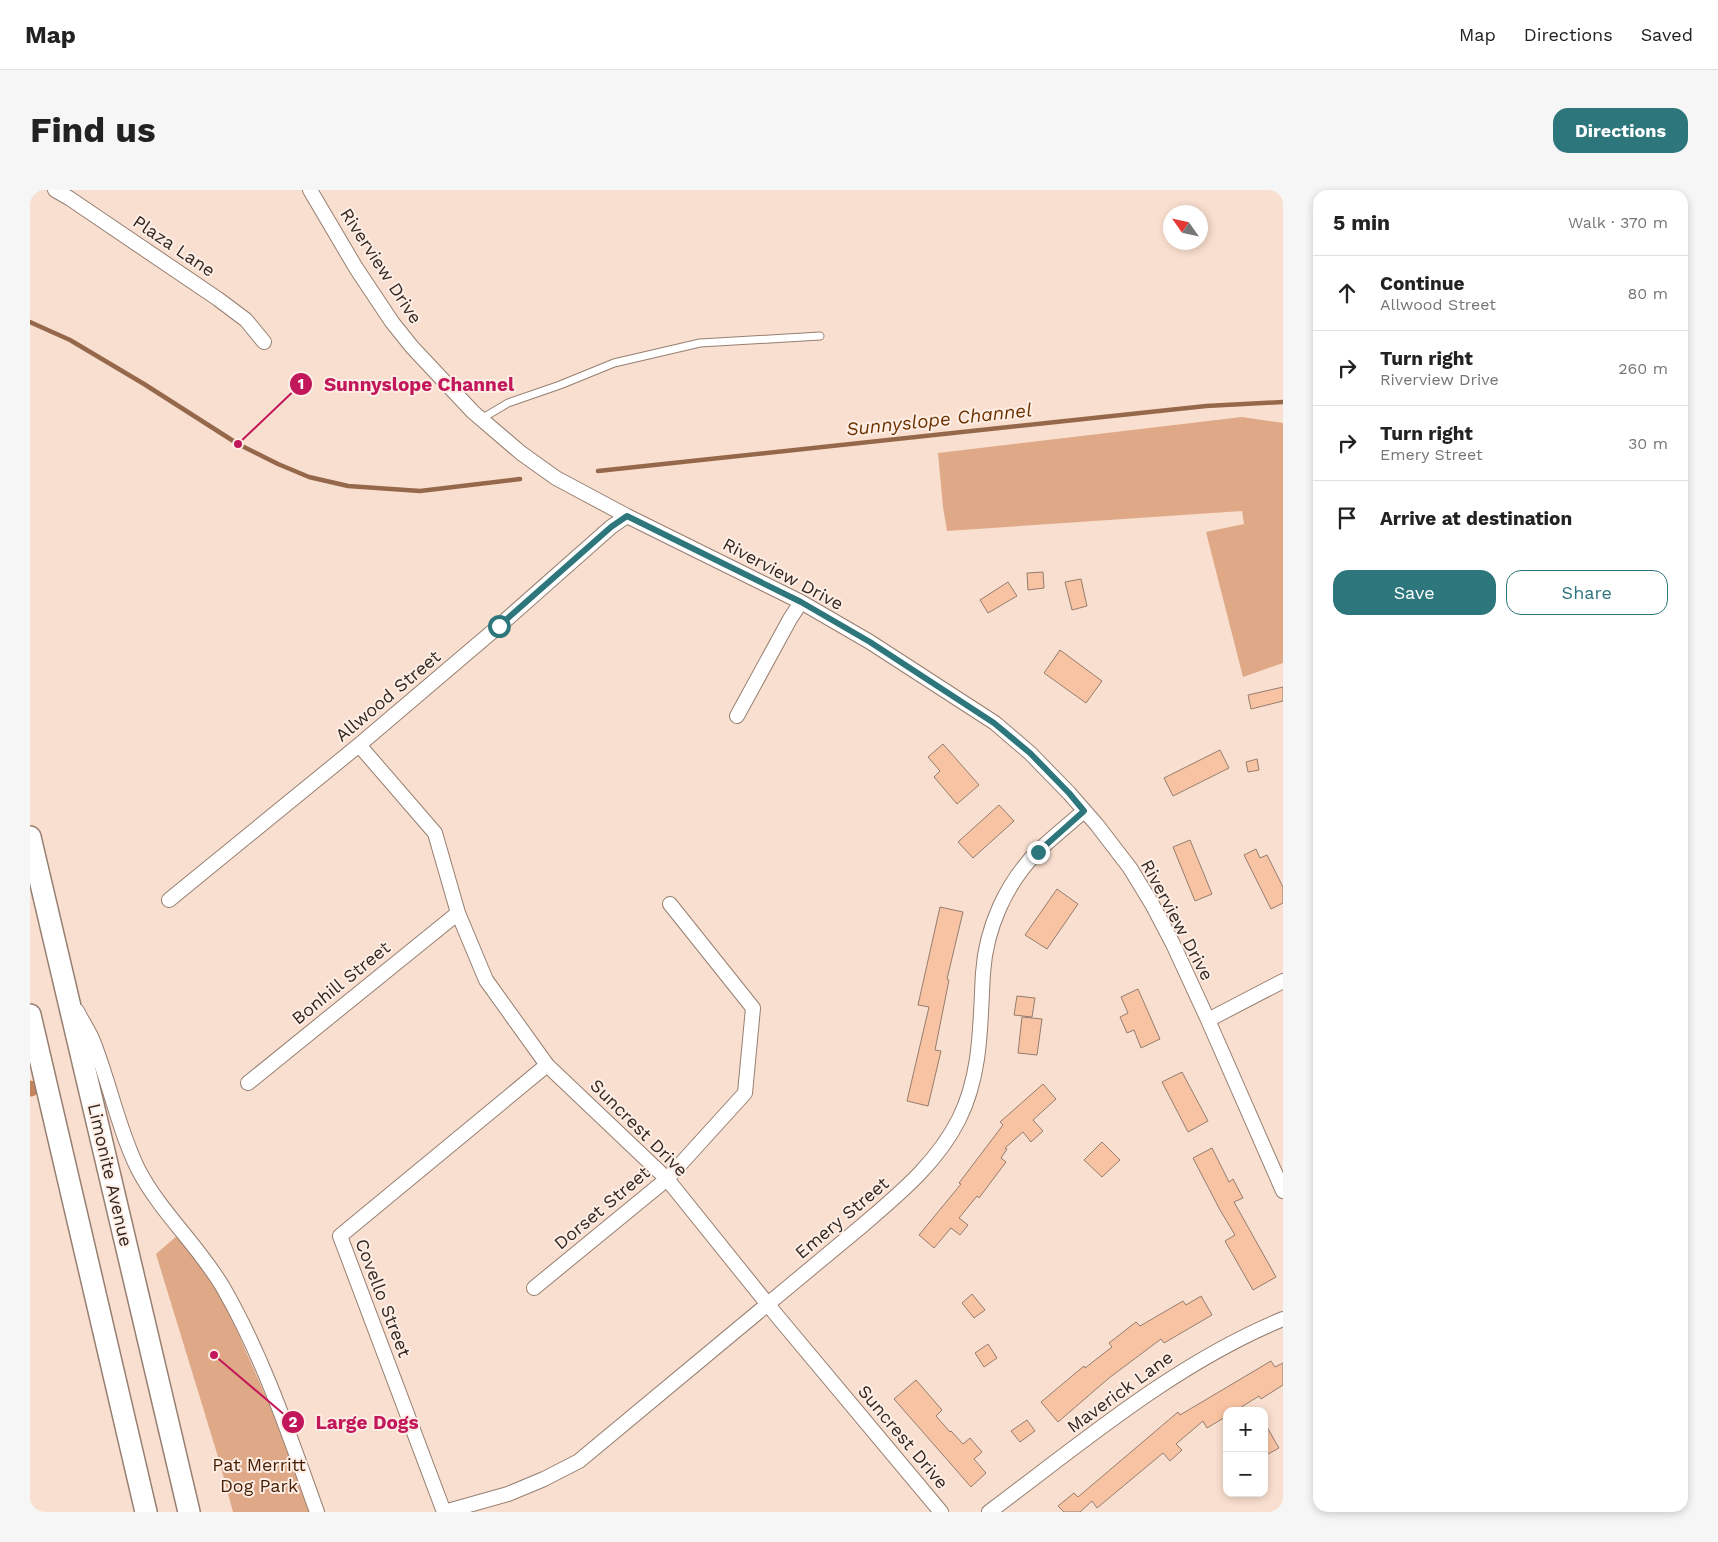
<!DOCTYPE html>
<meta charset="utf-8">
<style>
:root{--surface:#fff;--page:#f6f6f6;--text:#222;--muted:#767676;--line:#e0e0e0;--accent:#2d767c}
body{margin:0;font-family:"Work Sans",sans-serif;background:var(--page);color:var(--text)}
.controls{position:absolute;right:15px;bottom:15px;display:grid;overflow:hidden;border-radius:10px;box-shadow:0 2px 8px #0003}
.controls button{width:45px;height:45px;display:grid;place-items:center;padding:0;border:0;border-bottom:1px solid var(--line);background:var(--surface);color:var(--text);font:25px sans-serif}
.compass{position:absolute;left:1133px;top:15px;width:45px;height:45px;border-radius:50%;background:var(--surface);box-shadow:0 2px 8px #0003;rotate:304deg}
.stop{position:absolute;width:15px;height:15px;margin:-11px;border:4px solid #2d767c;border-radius:50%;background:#fff}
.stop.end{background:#2d767c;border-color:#fff;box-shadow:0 1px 5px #0008}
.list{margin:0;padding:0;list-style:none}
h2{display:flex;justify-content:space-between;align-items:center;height:65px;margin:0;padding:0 20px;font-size:21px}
h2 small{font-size:16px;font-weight:400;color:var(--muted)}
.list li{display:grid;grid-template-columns:32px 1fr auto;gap:15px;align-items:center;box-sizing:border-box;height:75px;padding:0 20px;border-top:1px solid var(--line)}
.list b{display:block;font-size:19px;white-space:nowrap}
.list p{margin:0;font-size:16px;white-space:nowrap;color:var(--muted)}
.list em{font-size:16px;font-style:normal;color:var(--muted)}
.actions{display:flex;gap:10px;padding:15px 20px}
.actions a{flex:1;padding:11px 0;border:1px solid var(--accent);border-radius:15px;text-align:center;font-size:18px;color:var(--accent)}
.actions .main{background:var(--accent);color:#fff}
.icon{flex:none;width:28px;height:28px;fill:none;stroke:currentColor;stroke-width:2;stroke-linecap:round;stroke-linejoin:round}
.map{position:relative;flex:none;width:1253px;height:1322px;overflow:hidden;border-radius:15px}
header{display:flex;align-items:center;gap:30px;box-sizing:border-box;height:70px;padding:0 25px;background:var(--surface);border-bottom:1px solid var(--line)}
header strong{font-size:24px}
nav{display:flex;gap:28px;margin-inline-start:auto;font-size:18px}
.intro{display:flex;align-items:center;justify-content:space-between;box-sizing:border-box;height:120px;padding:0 30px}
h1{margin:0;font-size:35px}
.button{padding:12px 22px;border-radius:15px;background:var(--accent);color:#fff;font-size:18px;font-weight:700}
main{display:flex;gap:30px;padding:0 30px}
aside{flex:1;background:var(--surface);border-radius:15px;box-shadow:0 2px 8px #0003}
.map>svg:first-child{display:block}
.green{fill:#dfa987}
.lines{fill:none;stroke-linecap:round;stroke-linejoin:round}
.stream{stroke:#96684b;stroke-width:4.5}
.canal{stroke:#c2845c;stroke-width:15}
.building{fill:#f8c3a2;stroke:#947d6f}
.lane-casing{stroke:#967f71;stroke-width:9}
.street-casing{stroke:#967f71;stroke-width:16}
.primary-casing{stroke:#967f71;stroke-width:24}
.lane{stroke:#fff;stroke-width:7}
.street{stroke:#fff;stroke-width:14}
.primary{stroke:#fff;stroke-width:21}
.route{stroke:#2d767c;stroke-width:6}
.labels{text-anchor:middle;stroke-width:4;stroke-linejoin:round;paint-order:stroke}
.street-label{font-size:18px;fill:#312822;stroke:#feeee5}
.park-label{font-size:18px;fill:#451d00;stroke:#feeee5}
.water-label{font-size:19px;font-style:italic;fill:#6c3200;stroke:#feeee5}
.leader{fill:none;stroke:#c2185b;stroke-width:2}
.callout-dot{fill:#c2185b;stroke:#feeee5;stroke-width:2}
.mark-label{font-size:15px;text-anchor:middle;font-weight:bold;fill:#fff}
.callout-label{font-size:19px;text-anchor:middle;font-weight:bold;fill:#c2185b;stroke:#feeee5;stroke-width:4;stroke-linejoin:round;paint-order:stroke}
</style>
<header>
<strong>Map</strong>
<nav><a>Map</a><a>Directions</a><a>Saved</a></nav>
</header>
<div class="intro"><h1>Find us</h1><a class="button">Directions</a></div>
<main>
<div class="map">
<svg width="1253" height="1322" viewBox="0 0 1253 1322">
<rect width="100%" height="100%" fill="#f9dfcf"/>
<path class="green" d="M1212 227 1253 233V473L1213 487 1176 342 1214 334 1212 321 917 341 913 317 908 263Z
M149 1044 186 1097 207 1141 244 1225 279 1322H203L189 1270 126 1064Z"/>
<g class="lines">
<path class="stream" d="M0 132 40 150 114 194 208 254 248 274 279 287 318 296 390 301 490 289
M568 281 1176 216 1253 212"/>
<path class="canal" d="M0 898 1 899"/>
</g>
<path class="building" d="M1013 382 1014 398 998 400 997 383Z
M1051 389 1057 416 1042 420 1035 392Z
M978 392 987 406 958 423 950 410Z
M1030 460 1072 491 1056 513 1014 483Z
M1253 497V511L1221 519 1218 505Z
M913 554 949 595 927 614 904 587 910 581 898 567Z
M1190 560 1199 578 1143 606 1134 588Z
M1227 569 1229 580 1218 582 1216 572Z
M969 615 984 631 943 668 928 652Z
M1160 650 1182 704 1165 711 1143 657Z
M1226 659 1230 668 1237 665 1253 697V713L1241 719 1214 665Z
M1027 699 1048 714 1017 759 995 745Z
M910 717 933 722 917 789 919 790 905 860 911 861 898 916 877 911 899 817 888 815Z
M1108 799 1130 849 1111 858 1104 840 1097 843 1090 827 1098 823 1091 807Z
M987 806 1005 808 1002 827 984 825Z
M992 827 1012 829 1007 865 988 863Z
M1152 882 1178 931 1158 942 1132 892Z
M1013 894 1026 909 1003 930 1013 941 1001 952 993 942 975 958 977 959 971 968 976 972 949 1008 947 1006 929 1028 938 1035 930 1045 921 1038 904 1058 889 1045 931 994 929 993 973 935 970 932Z
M1072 952 1090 970 1072 987 1054 970Z
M1182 958 1199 992 1203 989 1213 1008 1204 1012 1246 1087 1223 1100 1195 1051 1205 1045 1190 1020 1163 968Z
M942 1104 955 1120 944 1128 932 1113Z
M1171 1106 1182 1125 1134 1153 1131 1149 1079 1188 1028 1232 1011 1212 1054 1176 1055 1178 1082 1157 1079 1153 1106 1132 1110 1136 1153 1111 1156 1115Z
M958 1154 967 1168 954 1177 945 1163Z
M1241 1171 1245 1177 1253 1173V1195L1231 1209 1229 1206 1205 1221H1197V1226L1177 1238 1173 1231 1146 1254 1152 1260 1140 1271 1133 1263 1067 1318 1062 1311 1050 1322H1034L1028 1316 1044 1303 1048 1307 1148 1222 1150 1225Z
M886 1190 912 1220 906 1226 920 1242 921 1241 933 1254 940 1248 952 1262 944 1269 956 1283 941 1297 864 1209Z
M997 1230 1005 1241 990 1252 981 1241Z
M1234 1232 1249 1258 1238 1264 1234 1258Z"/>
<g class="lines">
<g class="lane-casing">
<path id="lane" d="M451 229 478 213 530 195 584 173 670 153 790 146"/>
</g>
<g class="street-casing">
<path id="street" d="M25 0 39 8 188 109 216 130 234 152
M280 0 326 78 362 132 382 157 443 222 491 263 526 288 597 326 771 412 840 452 965 533 1000 563 1039 603 1067 635 1100 678 1122 714 1143 754 1178 830 1253 1001
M707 526 760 429 771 412
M329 555 405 643 428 723 456 790 517 875 637 989 748 1127 911 1322
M139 710 329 555 469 436 581 337 597 326
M47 821C52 831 59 841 63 851 80 894 88 938 108 979 130 1022 170 1057 194 1099 234 1169 260 1247 287 1322
M1178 830 1253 791
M218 893 428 723
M504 1098 637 989 715 903 723 818 640 714
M414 1322 478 1304 514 1289 549 1271 833 1035C870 1003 907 973 929 929 952 883 950 832 953 783 956 738 976 693 1008 661 1023 647 1039 634 1054 621
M414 1322 310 1046 517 875
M959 1322C1053 1252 1144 1174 1253 1129"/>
</g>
<g class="primary-casing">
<path id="primary" d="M0 647 159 1322
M0 825 116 1322"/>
</g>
<use href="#lane" class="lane"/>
<use href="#street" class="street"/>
<use href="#primary" class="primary"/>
</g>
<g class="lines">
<path class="route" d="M469 436 581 337 597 326 771 412 840 452 964 533 1000 563 1039 603 1054 621 1008 662"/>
</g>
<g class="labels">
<g class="street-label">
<text transform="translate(144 56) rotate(34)" y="6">Plaza Lane</text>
<text transform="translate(351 76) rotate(57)" y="6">Riverview Drive</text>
<text transform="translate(753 384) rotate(28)" y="6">Riverview Drive</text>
<text transform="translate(358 506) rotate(-40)" y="6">Allwood Street</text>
<text transform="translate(1147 730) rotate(62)" y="6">Riverview Drive</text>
<text transform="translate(311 793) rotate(-39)" y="6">Bonhill Street</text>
<text transform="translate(609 938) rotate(45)" y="6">Suncrest Drive</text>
<text transform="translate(80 985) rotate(77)" y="6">Limonite Avenue</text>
<text transform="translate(572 1018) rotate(-40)" y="6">Dorset Street</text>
<text transform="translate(812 1028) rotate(-40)" y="6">Emery Street</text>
<text transform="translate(353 1108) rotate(69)" y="6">Covello Street</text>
<text transform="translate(1090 1202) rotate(-36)" y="6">Maverick Lane</text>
<text transform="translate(873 1247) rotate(50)" y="6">Suncrest Drive</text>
</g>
<g class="park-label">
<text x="229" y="1281">Pat Merritt<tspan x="229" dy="21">Dog Park</tspan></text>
</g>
<g class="water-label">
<text transform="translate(909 229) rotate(-6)" y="7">Sunnyslope Channel</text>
</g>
</g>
<path class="leader" d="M208 254L271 194M184 1165L263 1232"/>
<g class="callout-dot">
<circle cx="208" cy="254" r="5"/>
<circle cx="184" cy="1165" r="5"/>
<circle cx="271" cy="194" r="12"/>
<circle cx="263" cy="1232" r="12"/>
</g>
<g class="mark-label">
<text x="271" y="199">1</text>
<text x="263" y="1237">2</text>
</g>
<g class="callout-label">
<text x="389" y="201">Sunnyslope Channel</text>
<text x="337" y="1239">Large Dogs</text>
</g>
</svg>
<div class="controls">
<button>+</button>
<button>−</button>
</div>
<svg class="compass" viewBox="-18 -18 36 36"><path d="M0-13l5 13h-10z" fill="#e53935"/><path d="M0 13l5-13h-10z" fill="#767676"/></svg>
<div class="stop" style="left:469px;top:436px"></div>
<div class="stop end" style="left:1008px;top:662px"></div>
</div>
<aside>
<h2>5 min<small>Walk · 370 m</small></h2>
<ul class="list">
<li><svg class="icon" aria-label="ahead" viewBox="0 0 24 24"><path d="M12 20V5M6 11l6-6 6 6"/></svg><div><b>Continue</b><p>Allwood Street</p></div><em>80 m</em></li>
<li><svg class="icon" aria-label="right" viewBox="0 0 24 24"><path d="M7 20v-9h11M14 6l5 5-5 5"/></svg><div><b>Turn right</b><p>Riverview Drive</p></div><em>260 m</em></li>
<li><svg class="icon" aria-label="right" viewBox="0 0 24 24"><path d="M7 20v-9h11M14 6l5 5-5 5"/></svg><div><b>Turn right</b><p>Emery Street</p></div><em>30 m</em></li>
<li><svg class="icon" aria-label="arrive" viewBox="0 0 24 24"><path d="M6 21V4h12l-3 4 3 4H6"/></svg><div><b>Arrive at destination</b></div></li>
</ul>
<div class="actions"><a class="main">Save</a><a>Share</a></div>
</aside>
</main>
